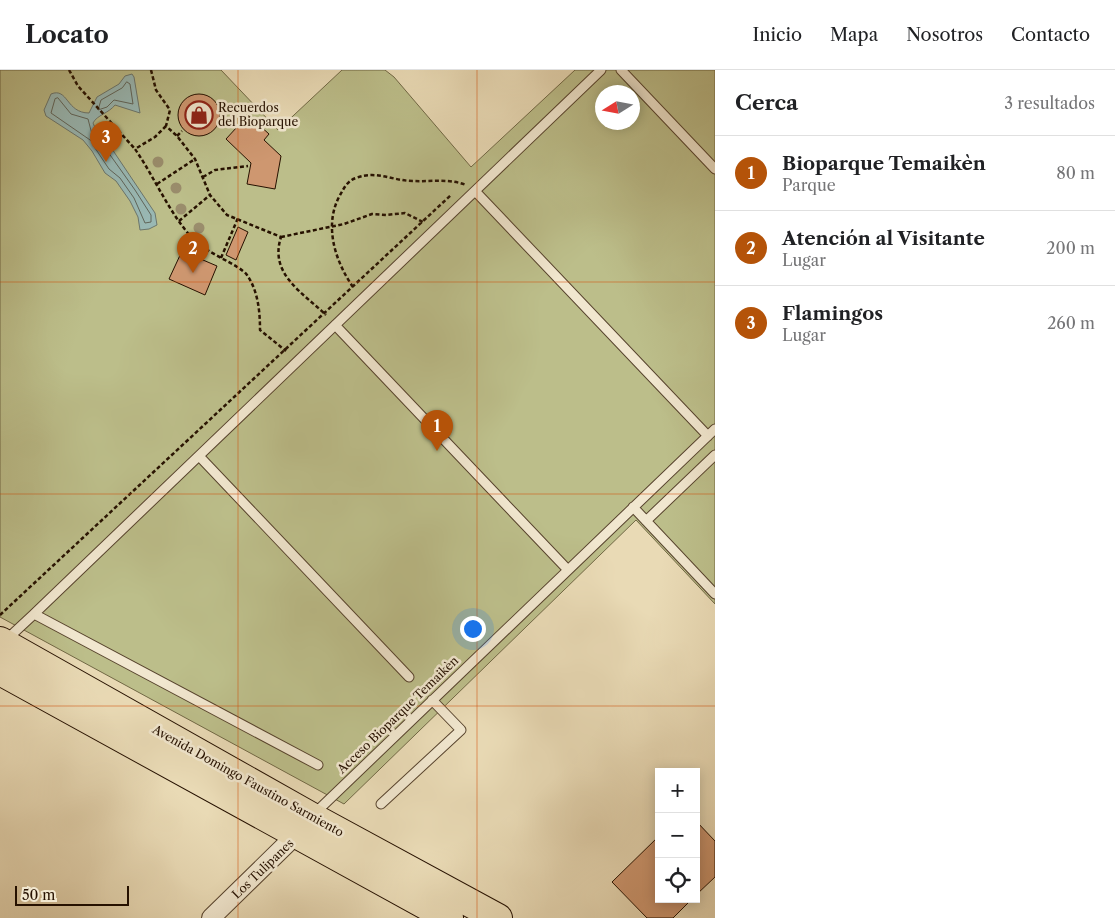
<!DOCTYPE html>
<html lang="es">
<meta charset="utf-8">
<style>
:root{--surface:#fff;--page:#f2f2f2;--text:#202124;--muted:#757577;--line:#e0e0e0;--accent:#b45309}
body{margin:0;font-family:"Libre Caslon Text",serif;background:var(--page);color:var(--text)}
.controls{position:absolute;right:15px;bottom:15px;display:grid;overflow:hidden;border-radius:0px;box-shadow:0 2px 12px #0003}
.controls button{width:45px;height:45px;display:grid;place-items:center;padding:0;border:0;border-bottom:1px solid var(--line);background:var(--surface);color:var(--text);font:25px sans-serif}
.compass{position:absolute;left:595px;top:15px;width:45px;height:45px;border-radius:50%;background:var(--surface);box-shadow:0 2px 12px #0003;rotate:259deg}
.scale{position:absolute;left:15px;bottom:12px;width:114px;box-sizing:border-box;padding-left:5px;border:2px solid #261100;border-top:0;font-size:14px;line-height:18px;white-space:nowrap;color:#261100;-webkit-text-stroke:4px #f1e7cf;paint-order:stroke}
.you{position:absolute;left:472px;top:558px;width:18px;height:18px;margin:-12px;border:4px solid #fff;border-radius:50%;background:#1a73e8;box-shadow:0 0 0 8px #1a73e833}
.badge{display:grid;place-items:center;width:32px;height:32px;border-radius:50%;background:var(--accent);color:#fff;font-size:16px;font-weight:700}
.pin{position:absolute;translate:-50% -41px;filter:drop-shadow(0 1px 2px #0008)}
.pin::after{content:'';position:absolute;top:26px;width:18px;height:15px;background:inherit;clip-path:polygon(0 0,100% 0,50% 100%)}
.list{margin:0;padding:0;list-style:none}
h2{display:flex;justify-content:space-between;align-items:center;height:65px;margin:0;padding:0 20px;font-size:21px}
h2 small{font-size:16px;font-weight:400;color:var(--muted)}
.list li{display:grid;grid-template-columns:32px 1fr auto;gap:15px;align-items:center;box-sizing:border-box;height:75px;padding:0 20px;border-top:1px solid var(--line)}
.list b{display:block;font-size:19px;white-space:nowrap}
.list p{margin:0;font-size:16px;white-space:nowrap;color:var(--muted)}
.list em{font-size:16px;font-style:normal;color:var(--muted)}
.icon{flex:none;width:28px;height:28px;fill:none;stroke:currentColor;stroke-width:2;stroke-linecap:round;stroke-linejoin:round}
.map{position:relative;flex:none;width:715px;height:848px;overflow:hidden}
header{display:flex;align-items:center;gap:30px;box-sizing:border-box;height:70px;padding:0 25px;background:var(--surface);border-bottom:1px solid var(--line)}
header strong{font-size:24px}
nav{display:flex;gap:28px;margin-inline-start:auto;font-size:18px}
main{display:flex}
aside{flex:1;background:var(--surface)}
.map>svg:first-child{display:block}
.green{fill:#bcbe8a;stroke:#716845;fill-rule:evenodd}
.water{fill:#99b9b5;stroke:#6b766d}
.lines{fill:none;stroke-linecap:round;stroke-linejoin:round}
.shore{stroke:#60655a;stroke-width:1}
.building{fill:#ce9770;stroke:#261100}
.lane-casing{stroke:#57432d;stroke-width:11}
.street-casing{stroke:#57432d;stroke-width:20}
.primary-casing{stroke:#261100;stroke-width:30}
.path{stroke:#261100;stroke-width:2.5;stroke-dasharray:4 2.5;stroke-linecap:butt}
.lane{stroke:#f1e7cf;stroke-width:9}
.street{stroke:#f1e7cf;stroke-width:18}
.primary{stroke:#e9dab5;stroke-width:28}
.tree{fill:#9a8d6c}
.grid{fill:none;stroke:#d5520b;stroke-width:1;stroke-opacity:0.55}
.labels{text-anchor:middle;stroke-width:5;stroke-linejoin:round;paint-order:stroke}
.poi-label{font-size:12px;fill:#261100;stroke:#f1e7cf;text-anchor:start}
.street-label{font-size:12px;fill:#261100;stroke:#f1e7cf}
</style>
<header>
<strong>Locato</strong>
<nav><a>Inicio</a><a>Mapa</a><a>Nosotros</a><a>Contacto</a></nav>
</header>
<main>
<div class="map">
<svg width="715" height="848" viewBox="0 0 715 848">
<rect width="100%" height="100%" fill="#e9dab5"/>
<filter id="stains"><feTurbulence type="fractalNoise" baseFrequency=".004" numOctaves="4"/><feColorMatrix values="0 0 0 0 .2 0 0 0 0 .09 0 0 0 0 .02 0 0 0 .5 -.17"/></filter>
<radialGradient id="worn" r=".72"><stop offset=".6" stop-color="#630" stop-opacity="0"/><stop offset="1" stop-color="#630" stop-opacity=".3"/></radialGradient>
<path class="green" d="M0 0H221L278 60 342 0H385L394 7 471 97 575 0H715V534L636 450 344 734 0 547ZM602 22H632V52H602Z"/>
<path class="water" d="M132 4 134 7 140 43 115 35C109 43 97 45 93 53L99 67 112 79 155 143 157 155 149 159 140 160 138 147 130 131 116 111 105 103 92 81 83 70 46 46 44 40 51 24C68 17 66 43 89 43L97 27 119 14 125 6Z"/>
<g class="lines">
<path class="shore" d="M127 12 130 14 133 34 114 30 107 37 98 40 101 30 122 18Z
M58 28 71 44 88 49 94 72 108 82 135 120 151 145V152L145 153 134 128 120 108 109 99 93 75V72L51 43 55 29Z"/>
</g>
<path class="building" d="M178 45a21 21 0 1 1 42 0a21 21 0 1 1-42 0Z
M248 45 269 64 264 70 281 86 275 119 247 114 251 93 226 69Z
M238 157 248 162 236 190 226 185Z
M182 181 217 196 205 225 169 209Z
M696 751 715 771V807L696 825Z
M659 766V829H692L673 848H647L612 812Z"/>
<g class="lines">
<g class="lane-casing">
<path id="lane" d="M621 0 715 99
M475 121 708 366
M335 255 568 500
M199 386 409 607
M633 437 715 524
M646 451 715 385
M5 571 34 544
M318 695 34 544 601 0
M381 734 461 660 432 630
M313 745 715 359"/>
</g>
<g class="street-casing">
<path id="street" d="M211 848 304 757"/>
</g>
<g class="primary-casing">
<path id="primary" d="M0 571 312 747 498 848
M0 601 449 848"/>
</g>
<path class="path" d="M69 0 78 16 135 79
M151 0 156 20 170 40 166 56 177 66 195 89 210 125 227 145 281 167C269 204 302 222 326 245
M166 56 155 67 135 79C155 108 169 143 193 169 206 183 240 195 247 205 258 221 260 241 260 260L286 281
M177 66 182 61
M203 107 215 100 248 96
M157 114 195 89
M179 151 210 125
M281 167 344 154 372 144 386 145 405 143 423 152
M221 188 238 148
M353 217C335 191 324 156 339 127 344 118 347 111 356 108 377 100 393 111 413 111 431 112 448 108 466 115
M0 545 451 125"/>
<use href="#lane" class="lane"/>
<use href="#street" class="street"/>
<use href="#primary" class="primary"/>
</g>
<g class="tree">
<circle cx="158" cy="92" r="5.5"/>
<circle cx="176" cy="118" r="5.5"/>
<circle cx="181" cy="139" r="5.5"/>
<circle cx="199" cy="158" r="5.5"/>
</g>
<path class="grid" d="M238 0V848M477 0V848M0 212H715M0 424H715M0 636H715"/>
<defs>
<g id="shop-ring" transform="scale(1.4375)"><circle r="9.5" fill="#f1e7cf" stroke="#8f2418" stroke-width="1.5"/><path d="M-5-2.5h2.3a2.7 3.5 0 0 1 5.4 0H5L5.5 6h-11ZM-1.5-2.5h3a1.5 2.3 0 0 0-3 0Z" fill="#8f2418"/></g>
</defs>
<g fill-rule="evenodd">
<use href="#shop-ring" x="199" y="45"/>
</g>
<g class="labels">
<g class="poi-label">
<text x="218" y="42">Recuerdos<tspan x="218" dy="14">del Bioparque</tspan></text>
</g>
<g class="street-label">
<text transform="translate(398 645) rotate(-44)" y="4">Acceso Bioparque Temaikèn</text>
<text transform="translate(248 711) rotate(29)" y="4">Avenida Domingo Faustino Sarmiento</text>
<text transform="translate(263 799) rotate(-44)" y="4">Los Tulipanes</text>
</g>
</g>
<rect width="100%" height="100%" filter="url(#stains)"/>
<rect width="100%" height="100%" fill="url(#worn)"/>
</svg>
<div class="controls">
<button>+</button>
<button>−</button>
<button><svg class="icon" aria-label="locate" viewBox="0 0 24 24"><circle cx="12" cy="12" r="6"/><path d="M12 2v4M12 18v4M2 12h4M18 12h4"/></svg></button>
</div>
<svg class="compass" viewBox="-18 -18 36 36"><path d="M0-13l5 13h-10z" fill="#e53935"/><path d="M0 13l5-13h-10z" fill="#757577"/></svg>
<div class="scale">50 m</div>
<div class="you"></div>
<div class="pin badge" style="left:437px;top:381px">1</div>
<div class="pin badge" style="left:193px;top:203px">2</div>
<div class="pin badge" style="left:106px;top:92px">3</div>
</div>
<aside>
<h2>Cerca<small>3 resultados</small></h2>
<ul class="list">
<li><span class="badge">1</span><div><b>Bioparque Temaikèn</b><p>Parque</p></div><em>80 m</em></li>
<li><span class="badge">2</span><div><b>Atención al Visitante</b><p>Lugar</p></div><em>200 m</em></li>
<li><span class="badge">3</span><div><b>Flamingos</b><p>Lugar</p></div><em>260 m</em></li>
</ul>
</aside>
</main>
